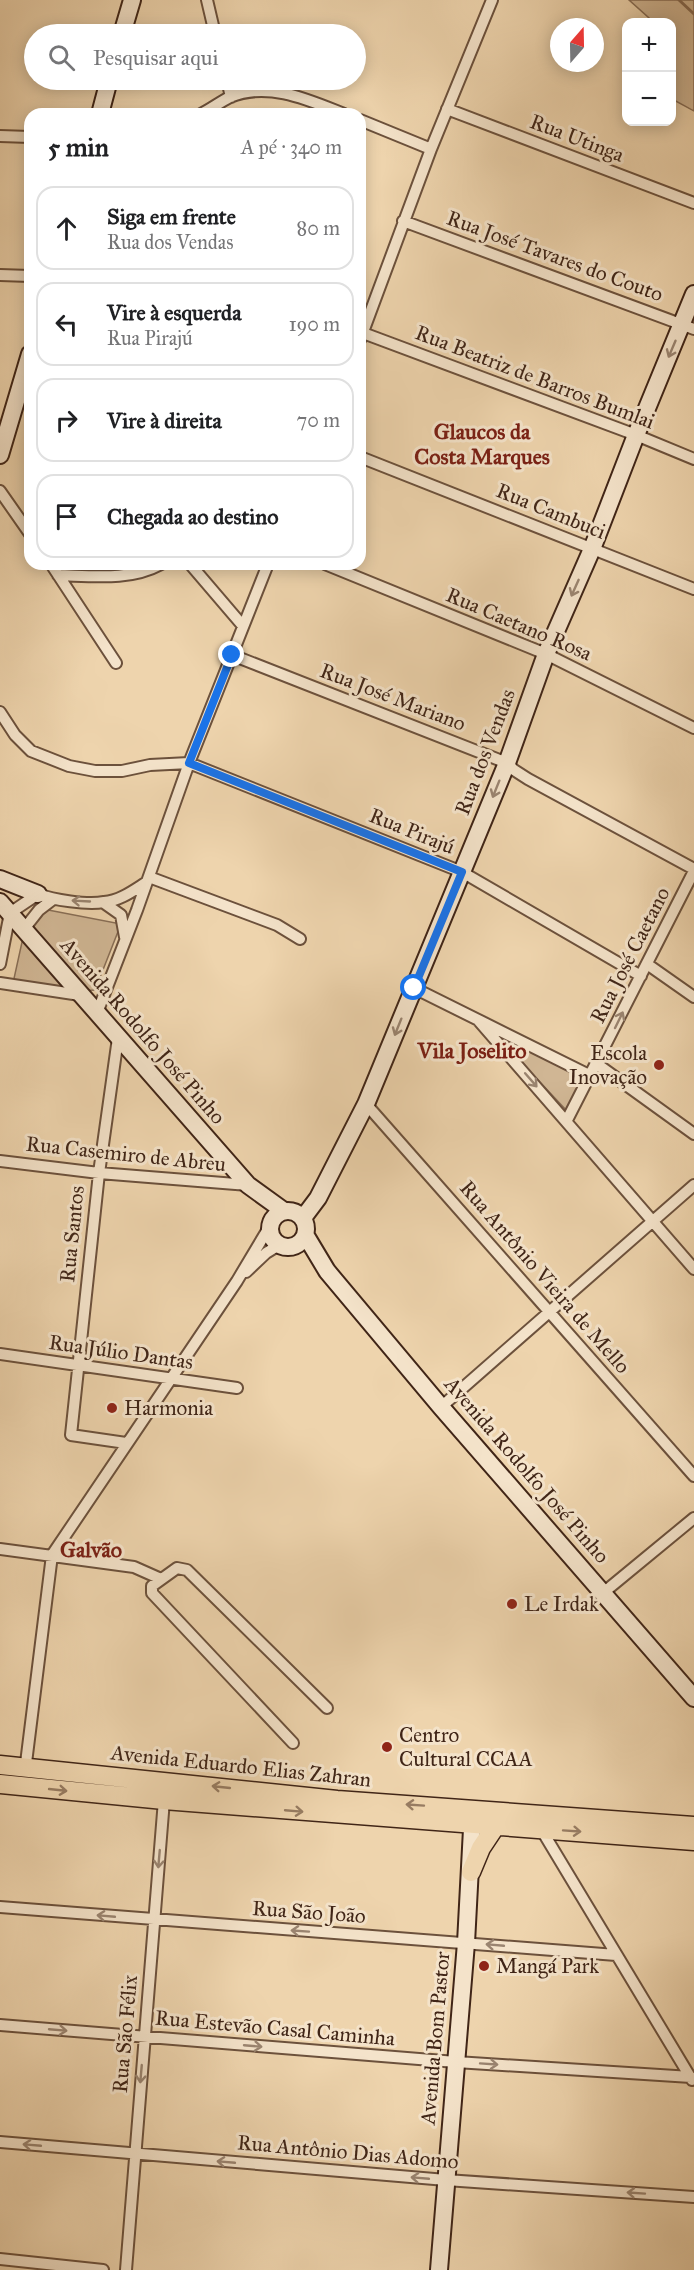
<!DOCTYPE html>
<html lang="pt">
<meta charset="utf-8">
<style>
:root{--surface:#fff;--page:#f6f6f6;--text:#202124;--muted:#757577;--line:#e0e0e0}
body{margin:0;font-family:"IM FELL Great Primer",serif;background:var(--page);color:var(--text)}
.controls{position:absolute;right:18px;top:18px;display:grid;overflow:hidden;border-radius:12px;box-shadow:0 3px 15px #0003}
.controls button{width:54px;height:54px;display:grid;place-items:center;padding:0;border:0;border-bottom:2px solid var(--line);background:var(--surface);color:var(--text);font:30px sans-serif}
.compass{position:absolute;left:550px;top:18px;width:54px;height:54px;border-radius:50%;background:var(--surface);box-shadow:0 3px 15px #0003;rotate:20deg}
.stop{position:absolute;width:18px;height:18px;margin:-14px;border:4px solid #1a73e8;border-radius:50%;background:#fff}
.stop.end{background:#1a73e8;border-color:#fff;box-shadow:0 2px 6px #0008}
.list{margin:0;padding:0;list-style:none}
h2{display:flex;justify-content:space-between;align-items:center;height:78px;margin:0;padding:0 24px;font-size:26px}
h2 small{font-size:20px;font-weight:400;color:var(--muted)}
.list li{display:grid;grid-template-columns:39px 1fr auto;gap:18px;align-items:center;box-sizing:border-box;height:84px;margin:0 12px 12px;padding:0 12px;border:2px solid var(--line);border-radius:18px}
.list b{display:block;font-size:22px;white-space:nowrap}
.list p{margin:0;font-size:20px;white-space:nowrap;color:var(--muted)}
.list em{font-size:20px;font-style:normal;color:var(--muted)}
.icon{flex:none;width:33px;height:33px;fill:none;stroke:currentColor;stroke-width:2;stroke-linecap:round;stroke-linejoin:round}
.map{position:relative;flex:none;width:694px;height:2270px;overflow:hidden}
.search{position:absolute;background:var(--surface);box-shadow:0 3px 15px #0003;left:24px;top:24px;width:342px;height:66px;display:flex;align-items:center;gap:15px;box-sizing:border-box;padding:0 21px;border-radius:33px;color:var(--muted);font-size:22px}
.panel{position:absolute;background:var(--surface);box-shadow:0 3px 15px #0003;left:24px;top:108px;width:342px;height:462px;border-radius:18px}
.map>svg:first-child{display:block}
.green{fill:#d0b694;stroke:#886e56;stroke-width:1.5}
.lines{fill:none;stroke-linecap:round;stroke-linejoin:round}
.stream{stroke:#856a52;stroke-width:3}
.street-casing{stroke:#6c513c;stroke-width:14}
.secondary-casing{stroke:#402517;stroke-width:20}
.primary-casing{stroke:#402517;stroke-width:21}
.street{stroke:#f4e3ca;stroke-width:10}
.secondary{stroke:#f4e3ca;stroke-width:16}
.primary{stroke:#eed4ad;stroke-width:18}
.oneway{stroke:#9a8470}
.oneway2{stroke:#977c62}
.route{stroke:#1a73e8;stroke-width:8}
.poi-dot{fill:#8f2418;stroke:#f4e3ca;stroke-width:2}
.labels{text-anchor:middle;stroke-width:6;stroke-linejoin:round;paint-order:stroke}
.street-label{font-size:21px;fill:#402517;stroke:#f4e3ca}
.poi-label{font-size:21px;fill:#402517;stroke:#f4e3ca;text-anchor:start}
.neighbourhood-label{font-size:22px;font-weight:bold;fill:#7a1f14;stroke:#f4e3ca}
</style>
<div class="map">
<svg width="694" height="2270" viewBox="0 0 694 2270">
<rect width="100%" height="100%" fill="#eed4ad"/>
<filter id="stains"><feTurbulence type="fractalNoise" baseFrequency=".00333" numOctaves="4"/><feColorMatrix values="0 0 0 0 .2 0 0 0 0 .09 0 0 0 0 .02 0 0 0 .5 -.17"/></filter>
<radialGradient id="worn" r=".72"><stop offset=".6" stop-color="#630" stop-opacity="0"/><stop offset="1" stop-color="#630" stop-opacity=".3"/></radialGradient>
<path class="green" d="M629 0H694V111L672 99V22H650L649 18Z
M43 909 121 924 95 990 73 991 13 983 24 933Z
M491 1030 586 1078 567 1111Z"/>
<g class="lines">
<path class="stream" d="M679 0 694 14"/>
<g class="street-casing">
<path id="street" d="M207 0 215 34
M227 80 231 97
M447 109 694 203
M201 114C211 109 220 102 230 97 268 81 309 100 344 114
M360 120 431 149
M0 136 30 137
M403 221 694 329
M0 275 30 276
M363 333 636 435 694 459
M360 340 431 149 492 0
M360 457 694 589
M0 491 30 534
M51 564 116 663
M190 564 243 626
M325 564 546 654 694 728
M58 575C93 576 130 581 161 564
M232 655 507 763 514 770 528 779 694 869
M0 712 15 735 31 751 69 766 95 771H122L150 765 189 763 462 872 641 976
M149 877 277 925 300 939
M104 903 121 915 125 937
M24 929 39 910 52 900
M0 964 10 913 38 894C53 900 87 905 104 902 120 901 134 890 147 882
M647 964 694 997
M0 983 80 995
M414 988 591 1076
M97 1013 137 910 189 763 268 564
M478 1020 694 1269
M118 1038 99 1173 71 1435 126 1443
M597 1064 694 1134
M366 1104 694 1476
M567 1120 694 871
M0 1161 99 1173 248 1185
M246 1272 266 1253 279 1245
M0 1354 237 1388
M441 1407 694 1185
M0 1549 134 1567 161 1579
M603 1593 694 1518
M293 1743 152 1593V1586L177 1568 187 1570 327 1708
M25 1771 52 1555 237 1281 271 1224
M541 1829 692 2080
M0 1907 616 1955
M0 2025 456 2062 691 2077
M0 2142 446 2180 694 2197
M0 2259 103 2270
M126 2270 164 1800"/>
</g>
<g class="secondary-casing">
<path id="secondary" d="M122 34 132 0
M100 114 109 80
M0 455 30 354
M0 879 38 894
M0 902 248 1185 284 1211
M270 1229a18 18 0 1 1 36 0a18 18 0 1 1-36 0Z
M303 1218 318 1198 366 1104 507 763 546 654 592 549 636 435 694 294
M306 1236 327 1271 441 1407 694 1698
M439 2270 466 1943 473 1810"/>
</g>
<g class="primary-casing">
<path id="primary" d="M0 1765 337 1800 694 1826
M0 1784 164 1800 694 1841
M471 1872 481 1848 495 1827"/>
</g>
<use href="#street" class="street"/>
<use href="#secondary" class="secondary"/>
<use href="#primary" class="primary"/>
</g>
<defs><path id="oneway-shaft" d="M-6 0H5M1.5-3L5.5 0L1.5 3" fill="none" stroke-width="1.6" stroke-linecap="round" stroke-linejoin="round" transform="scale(1.5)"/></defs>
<g class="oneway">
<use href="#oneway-shaft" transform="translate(672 349) rotate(113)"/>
<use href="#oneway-shaft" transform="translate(575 588) rotate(114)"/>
<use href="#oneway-shaft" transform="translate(496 789) rotate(112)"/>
<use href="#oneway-shaft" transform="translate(81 901) rotate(-177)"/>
<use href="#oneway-shaft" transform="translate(619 1020) rotate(-64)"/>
<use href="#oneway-shaft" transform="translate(398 1027) rotate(112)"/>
<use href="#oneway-shaft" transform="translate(531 1080) rotate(49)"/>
<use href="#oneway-shaft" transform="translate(159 1859) rotate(95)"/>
<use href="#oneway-shaft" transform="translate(106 1916) rotate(-175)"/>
<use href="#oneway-shaft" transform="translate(300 1931) rotate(-176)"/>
<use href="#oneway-shaft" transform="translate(495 1945) rotate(-175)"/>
<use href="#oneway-shaft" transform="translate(58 2030) rotate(5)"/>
<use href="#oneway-shaft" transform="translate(253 2046) rotate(5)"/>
<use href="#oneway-shaft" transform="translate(489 2064) rotate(4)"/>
<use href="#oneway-shaft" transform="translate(141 2074) rotate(95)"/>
<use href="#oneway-shaft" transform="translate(32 2145) rotate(-175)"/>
<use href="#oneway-shaft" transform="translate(226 2162) rotate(-175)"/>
<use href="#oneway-shaft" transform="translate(420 2178) rotate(-175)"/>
<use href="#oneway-shaft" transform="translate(636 2193) rotate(-176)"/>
</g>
<g class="oneway2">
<use href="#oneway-shaft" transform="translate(221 1787) rotate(-174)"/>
<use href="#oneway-shaft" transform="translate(58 1790) rotate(6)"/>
<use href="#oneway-shaft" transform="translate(415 1805) rotate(-176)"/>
<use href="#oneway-shaft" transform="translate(294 1811) rotate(5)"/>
<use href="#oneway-shaft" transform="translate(572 1831) rotate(4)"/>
</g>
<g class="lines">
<path class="route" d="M232 655 189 763 462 872 414 988"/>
</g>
<g class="poi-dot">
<circle cx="659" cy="1065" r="6"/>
<circle cx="112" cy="1408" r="6"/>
<circle cx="512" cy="1604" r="6"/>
<circle cx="387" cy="1747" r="6"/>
<circle cx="484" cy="1966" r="6"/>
</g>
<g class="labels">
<g class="street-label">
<text transform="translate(577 138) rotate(21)" y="7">Rua Utinga</text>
<text transform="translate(555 256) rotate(20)" y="7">Rua José Tavares do Couto</text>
<text transform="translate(535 377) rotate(21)" y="7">Rua Beatriz de Barros Bumlai</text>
<text transform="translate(551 511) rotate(22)" y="7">Rua Cambuci</text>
<text transform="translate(519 624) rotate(23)" y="7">Rua Caetano Rosa</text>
<text transform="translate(393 697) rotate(21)" y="7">Rua José Mariano</text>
<text transform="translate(485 752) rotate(-69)" y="7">Rua dos Vendas</text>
<text transform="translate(412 831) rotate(22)" y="7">Rua Pirajú</text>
<text transform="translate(630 955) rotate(-63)" y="7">Rua José Caetano</text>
<text transform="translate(143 1031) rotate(49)" y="7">Avenida Rodolfo José Pinho</text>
<text transform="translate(126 1154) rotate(6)" y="7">Rua Casemiro de Abreu</text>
<text transform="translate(72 1234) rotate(-84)" y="7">Rua Santos</text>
<text transform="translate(545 1277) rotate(49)" y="7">Rua Antônio Vieira de Mello</text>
<text transform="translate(121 1352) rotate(8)" y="7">Rua Júlio Dantas</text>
<text transform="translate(527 1470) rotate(49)" y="7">Avenida Rodolfo José Pinho</text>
<text transform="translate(241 1766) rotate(6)" y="7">Avenida Eduardo Elias Zahran</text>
<text transform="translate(309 1912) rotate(4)" y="7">Rua São João</text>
<text transform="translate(275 2028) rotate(5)" y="7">Rua Estevão Casal Caminha</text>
<text transform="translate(125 2034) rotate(-85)" y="7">Rua São Félix</text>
<text transform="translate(435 2038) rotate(-85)" y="7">Avenida Bom Pastor</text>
<text transform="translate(348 2152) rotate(5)" y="7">Rua Antônio Dias Adomo</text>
</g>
<g class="poi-label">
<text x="647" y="1060" text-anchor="end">Escola<tspan x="647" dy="24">Inovação</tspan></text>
<text x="124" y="1415">Harmonia</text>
<text x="524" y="1611">Le Irdak</text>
<text x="399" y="1742">Centro<tspan x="399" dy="24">Cultural CCAA</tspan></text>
<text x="496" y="1973">Mangá Park</text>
</g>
<g class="neighbourhood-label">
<text x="482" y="439">Glaucos da<tspan x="482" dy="25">Costa Marques</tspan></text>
<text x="472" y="1058">Vila Joselito</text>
<text x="91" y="1557">Galvão</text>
</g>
</g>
<rect width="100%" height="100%" filter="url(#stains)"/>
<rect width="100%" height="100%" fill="url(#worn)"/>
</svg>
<div class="controls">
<button>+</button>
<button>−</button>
</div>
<svg class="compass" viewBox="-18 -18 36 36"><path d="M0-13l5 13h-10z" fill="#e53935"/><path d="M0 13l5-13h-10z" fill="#757577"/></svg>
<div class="stop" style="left:414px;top:988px"></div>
<div class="stop end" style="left:232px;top:655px"></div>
<div class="search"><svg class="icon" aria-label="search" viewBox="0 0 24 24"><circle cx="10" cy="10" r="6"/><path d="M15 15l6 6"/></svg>Pesquisar aqui</div>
<section class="panel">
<h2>5 min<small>A pé · 340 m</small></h2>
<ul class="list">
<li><svg class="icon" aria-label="ahead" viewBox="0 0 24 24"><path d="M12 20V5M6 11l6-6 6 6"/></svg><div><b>Siga em frente</b><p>Rua dos Vendas</p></div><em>80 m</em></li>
<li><svg class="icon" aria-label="left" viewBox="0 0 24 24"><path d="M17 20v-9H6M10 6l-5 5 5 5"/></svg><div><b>Vire à esquerda</b><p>Rua Pirajú</p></div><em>190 m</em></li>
<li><svg class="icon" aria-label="right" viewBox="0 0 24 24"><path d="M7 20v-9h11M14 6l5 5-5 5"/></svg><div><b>Vire à direita</b></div><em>70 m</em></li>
<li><svg class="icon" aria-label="arrive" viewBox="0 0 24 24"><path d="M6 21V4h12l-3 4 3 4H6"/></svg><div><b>Chegada ao destino</b></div></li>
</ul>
</section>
</div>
